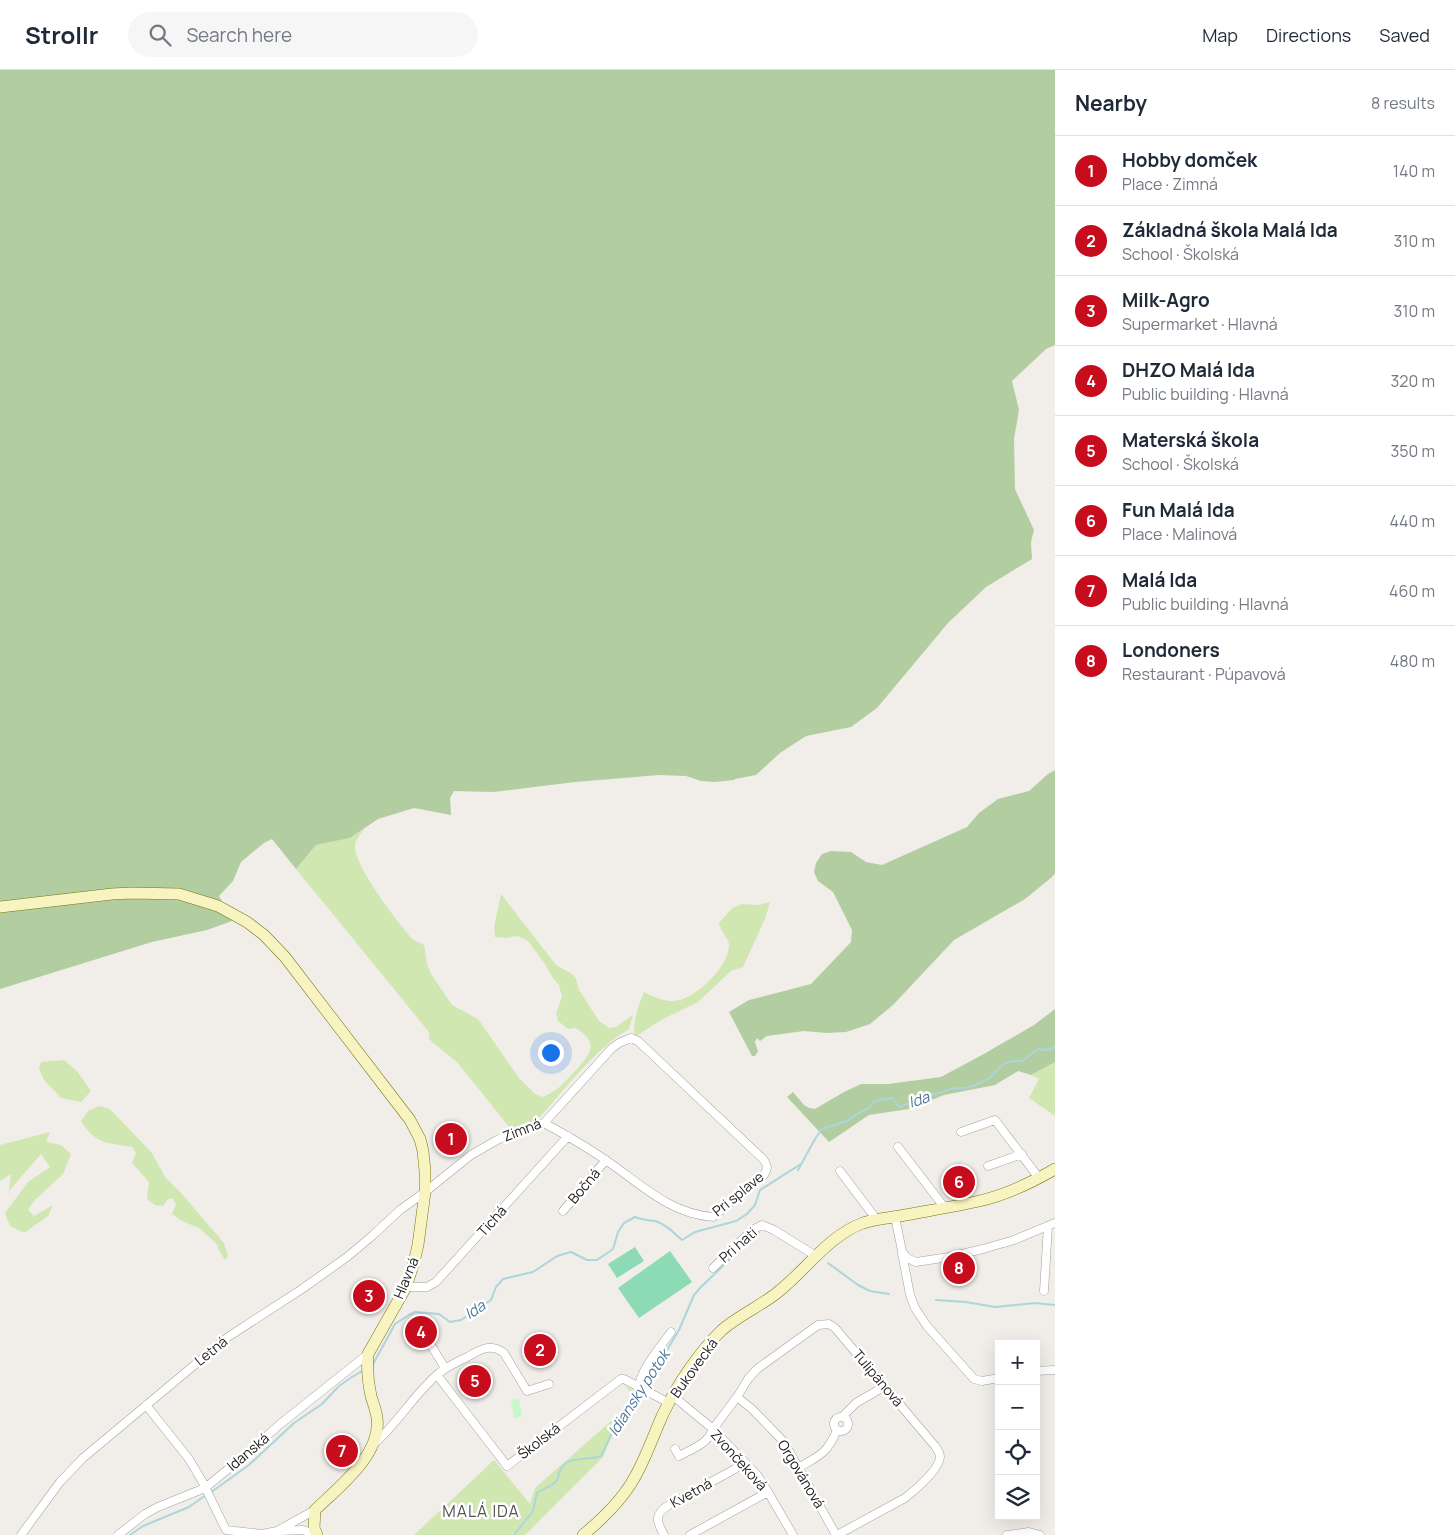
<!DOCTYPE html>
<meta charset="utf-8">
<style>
:root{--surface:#fff;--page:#f6f6f7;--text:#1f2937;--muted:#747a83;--line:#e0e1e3;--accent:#c70c1e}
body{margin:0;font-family:Manrope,sans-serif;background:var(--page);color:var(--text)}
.controls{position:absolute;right:15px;bottom:15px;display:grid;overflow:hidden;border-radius:0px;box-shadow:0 5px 20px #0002}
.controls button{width:45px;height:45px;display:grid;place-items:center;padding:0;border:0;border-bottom:1px solid var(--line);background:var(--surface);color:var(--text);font:25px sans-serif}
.you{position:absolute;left:550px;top:982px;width:18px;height:18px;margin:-12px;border:4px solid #fff;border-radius:50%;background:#1a73e8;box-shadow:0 0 0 8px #1a73e833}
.badge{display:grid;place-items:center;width:32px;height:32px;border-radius:50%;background:var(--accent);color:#fff;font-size:16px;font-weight:700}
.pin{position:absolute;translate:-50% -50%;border:2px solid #fff;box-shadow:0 1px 5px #0006}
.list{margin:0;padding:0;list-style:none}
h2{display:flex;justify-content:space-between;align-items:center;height:65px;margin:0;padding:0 20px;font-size:21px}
h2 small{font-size:16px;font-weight:400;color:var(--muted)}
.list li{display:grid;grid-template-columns:32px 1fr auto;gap:15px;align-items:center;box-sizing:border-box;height:70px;padding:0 20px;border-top:1px solid var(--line)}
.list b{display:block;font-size:19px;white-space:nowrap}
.list p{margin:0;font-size:16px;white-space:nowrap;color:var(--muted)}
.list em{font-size:16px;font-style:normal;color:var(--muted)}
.icon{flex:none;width:28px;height:28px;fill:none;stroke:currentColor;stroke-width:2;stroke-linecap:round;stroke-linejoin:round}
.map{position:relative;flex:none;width:1055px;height:1465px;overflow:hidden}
header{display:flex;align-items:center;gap:30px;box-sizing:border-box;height:70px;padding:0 25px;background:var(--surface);border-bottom:1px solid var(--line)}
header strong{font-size:24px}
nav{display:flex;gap:28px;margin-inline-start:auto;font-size:18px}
.search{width:350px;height:45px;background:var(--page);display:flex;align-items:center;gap:12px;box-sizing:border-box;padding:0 18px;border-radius:28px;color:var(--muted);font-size:19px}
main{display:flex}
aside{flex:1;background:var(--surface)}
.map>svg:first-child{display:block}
.grass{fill:#d1e7b2}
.forest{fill:#b2cea0}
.park{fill:#caf7ca}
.pitch{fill:#8cdbb5}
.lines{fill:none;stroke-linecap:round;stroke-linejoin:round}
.stream{stroke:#acd5dc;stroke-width:2}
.street-casing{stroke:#a2a2a2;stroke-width:9}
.secondary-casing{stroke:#74750c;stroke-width:12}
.street{stroke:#fff;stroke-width:8}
.secondary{stroke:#f7f4c1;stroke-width:11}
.labels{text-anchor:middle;stroke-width:5;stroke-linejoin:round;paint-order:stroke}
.street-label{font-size:14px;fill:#212121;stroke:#fff}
.water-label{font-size:15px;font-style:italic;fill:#487696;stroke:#fff}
.quarter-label{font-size:16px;letter-spacing:1px;fill:#545454;stroke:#fff}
</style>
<header>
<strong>Strollr</strong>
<div class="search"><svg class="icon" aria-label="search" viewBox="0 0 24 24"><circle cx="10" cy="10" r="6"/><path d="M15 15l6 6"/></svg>Search here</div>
<nav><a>Map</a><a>Directions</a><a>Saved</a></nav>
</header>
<main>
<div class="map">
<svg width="1055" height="1465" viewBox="0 0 1055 1465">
<rect width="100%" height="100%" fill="#f1ede9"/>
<path class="grass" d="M364 759C361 764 355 770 355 776 354 795 394 847 407 863L412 869 424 875 427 894 431 904 452 935 478 949 519 1008 535 1024 543 1027C557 1021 563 1014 573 1003 589 986 602 973 575 958L568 959 558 951 556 943 562 927 559 915 553 908 545 894 528 871 518 866 507 868 495 867 494 857 501 824 556 895 572 904 576 909 579 920 599 951 609 958 616 957 633 945 629 959C598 976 564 1020 540 1047L531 1053 510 1058 457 992 432 972 429 968V962L296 799 316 775 350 768Z
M770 832 765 849 743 897 731 901 698 932 661 950 638 965 635 966 634 964C634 950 638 935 644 922 652 926 661 930 670 931 692 933 727 899 729 877 730 868 720 862 719 853L732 838 742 834 757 835Z
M64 990 77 1001 91 1021 81 1032 61 1028 44 1010 39 999 41 992Z
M1055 992V1046L1029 1028 1039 1009 1031 1005Z
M99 1036 110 1039 152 1083 165 1107 181 1123 224 1173 228 1186 225 1190 219 1180 217 1174 199 1158 182 1151 172 1144 176 1134 172 1128 167 1130 163 1136 155 1135 147 1129 149 1112 132 1093 136 1083 132 1077C108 1073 95 1074 81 1051L88 1041Z
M50 1062 46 1072 61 1075 71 1084 63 1104 34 1131 28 1140 34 1146 53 1135 48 1146 24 1163 10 1156 5 1143 28 1112 50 1097 41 1084 9 1121 11 1104 0 1111V1075Z
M625 1315 643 1326 632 1344 622 1351 612 1365 603 1387 525 1465H414L494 1390 530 1434 535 1418 636 1329Z"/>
<path class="forest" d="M0 0H1055V275L1046 279 1012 311 1019 340 1014 369 1015 419 1034 460 1031 472 1032 489 986 517 948 553 877 638 851 657 806 666 780 683 756 705 735 709 734 710 715 712 701 711 686 706 659 705 575 712 493 722 454 721 450 728 451 745 414 738 378 749 350 768 316 775 296 799 272 769 264 773 241 792 233 811 219 826 232 851 207 860 152 872 0 919Z
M1055 700V803L1052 807 1025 829 954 870 893 935 870 954 846 962 826 963 804 961 767 966 760 971 757 968 755 972 758 981 755 986H752L729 942 749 930 811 914 851 872 852 860 833 822 818 811 814 802 816 793 822 784 831 781 851 782 866 792 882 795 967 757 979 743 998 729 1029 721 1048 704Z
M1055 939V992L1031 1005 1018 1001 995 1015 944 1025 909 1039 869 1045 829 1072 787 1027 793 1022 804 1035 809 1038 815 1039 844 1022 861 1014H888L941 1007 982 985 1034 955Z"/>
<path class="park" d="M519 1329 522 1347 514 1348 511 1330Z"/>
<path class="pitch" d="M635 1177 644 1191 617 1208 608 1194Z
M670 1181 692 1212 639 1248 618 1218Z"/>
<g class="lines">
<path class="stream" d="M798 1100 815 1069 822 1059 847 1051 857 1044 869 1038 874 1031 890 1028 893 1029 899 1037C907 1035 913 1030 921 1027 932 1023 943 1024 952 1018 965 1020 980 1014 991 1007 994 1004 996 1001 999 998 1005 992 1014 990 1022 991L1038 979 1048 980 1055 977
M828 1193 858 1215 870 1221 889 1224
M936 1230 966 1232 995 1237 1035 1233 1055 1235
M372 1296 395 1254 409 1245 415 1242 439 1244 450 1252 461 1250 491 1230 496 1217 503 1209 533 1202 557 1186 571 1182 587 1190H597L613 1179 618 1162 624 1153 635 1147C642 1150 648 1150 655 1151 666 1154 674 1163 682 1170L695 1162 736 1151 747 1144 755 1135 760 1120 801 1094
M644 1318 679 1260 694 1225 701 1217 752 1168 759 1163
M210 1423 249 1395 294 1353 322 1334 339 1316 352 1307 364 1300
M130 1465 143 1456 189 1437 206 1425
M514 1465 533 1441 537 1423C543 1419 553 1416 557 1410 560 1403 559 1398 566 1393 576 1387 590 1390 601 1386L616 1355 630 1342 642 1323"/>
<g class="street-casing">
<path id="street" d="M961 1062 995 1050 1039 1108
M898 1077 945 1138
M988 1096 1022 1084
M840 1101 877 1150
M563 1141 606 1090
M895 1147 902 1181 907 1188 916 1192 949 1187 983 1179 1014 1170 1055 1153
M902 1183 910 1225 915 1238 927 1256 974 1309 982 1311 999 1308
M713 1198 752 1160 762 1155 774 1160 816 1186
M406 1217H427L436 1212 568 1066
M1044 1221 1048 1156
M426 1267 445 1298
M1036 1301 1055 1300
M437 1305 507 1396 621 1309H624L669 1333
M639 1318C639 1301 662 1275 671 1262
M673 1326 713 1359 757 1405 768 1422 793 1465
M737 1327 752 1339 784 1372 836 1465
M146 1335 189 1389 202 1411 226 1460 262 1464 277 1461 315 1440
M842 1347 856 1333 885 1316
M834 1354a7 7 0 1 1 14 0a7 7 0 1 1-14 0Z
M374 1374C398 1353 414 1324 439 1303 448 1296 459 1291 469 1286 481 1279 491 1273 504 1283L527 1321 549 1314
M675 1379 679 1386C692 1379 708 1374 713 1359L737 1327 748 1309 757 1299 818 1255 829 1254 835 1258 935 1376C938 1380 940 1383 940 1387 939 1400 915 1420 905 1428L837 1465
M798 1398C820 1385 827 1384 837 1360
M280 1461 303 1460 317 1465
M21 1465 60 1412 83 1388 228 1267 302 1219 347 1187 372 1166 400 1140 425 1122 471 1085 499 1069 517 1061 544 1053 612 978 619 973 631 968 638 971 763 1089C768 1096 768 1098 764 1105L713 1147C670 1144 641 1114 607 1091 587 1077 566 1065 544 1053
M118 1465 145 1444 158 1437 205 1418 249 1382 279 1355 368 1284
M664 1465C656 1451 654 1444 669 1435L735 1399 743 1390
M690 1465 768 1422
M1007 1465 1029 1462 1040 1465"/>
</g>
<g class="secondary-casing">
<path id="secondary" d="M0 837 112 824 131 823 179 824 218 836 247 852 264 865 285 887 410 1050 420 1069 423 1081 425 1101V1122L418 1175 414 1192 406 1217 368 1284C367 1297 368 1313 371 1326 373 1333 376 1340 377 1348 382 1384 339 1417 315 1440L314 1458 317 1465
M583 1465C601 1450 620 1432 632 1412 645 1391 653 1366 663 1344 677 1315 699 1282 722 1260 739 1245 761 1236 778 1222 807 1199 828 1166 863 1153 875 1149 888 1148 900 1146 926 1141 953 1137 979 1131 1006 1125 1031 1113 1055 1099"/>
</g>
<use href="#street" class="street"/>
<use href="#secondary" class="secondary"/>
</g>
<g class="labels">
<g class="street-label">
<text transform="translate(522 1060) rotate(-21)" y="5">Zimná</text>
<text transform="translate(584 1116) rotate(-50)" y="5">Bočná</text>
<text transform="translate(738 1124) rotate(-39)" y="5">Pri splave</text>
<text transform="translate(492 1151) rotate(-48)" y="5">Tichá</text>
<text transform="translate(738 1175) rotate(-41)" y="5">Pri hati</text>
<text transform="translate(406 1208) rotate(-68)" y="5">Hlavná</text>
<text transform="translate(211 1281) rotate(-39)" y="5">Letná</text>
<text transform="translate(694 1298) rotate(-54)" y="5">Bukovecká</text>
<text transform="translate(878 1308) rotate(50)" y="5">Tulipánová</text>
<text transform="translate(539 1371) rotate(-38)" y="5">Školská</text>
<text transform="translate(248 1382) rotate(-40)" y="5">Idanská</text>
<text transform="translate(739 1390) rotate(48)" y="5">Zvončeková</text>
<text transform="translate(801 1404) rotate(59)" y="5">Orgovánová</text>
<text transform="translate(691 1423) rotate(-29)" y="5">Kvetná</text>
</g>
<g class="water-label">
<text transform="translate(919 1030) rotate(-19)" y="5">Ida</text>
<text transform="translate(475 1240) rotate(-33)" y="5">Ida</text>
<text transform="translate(639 1323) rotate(-57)" y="5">Idiansky potok</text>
</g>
<g class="quarter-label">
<text x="481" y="1447">MALÁ IDA</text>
</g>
</g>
</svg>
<div class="controls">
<button>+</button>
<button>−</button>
<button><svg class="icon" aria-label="locate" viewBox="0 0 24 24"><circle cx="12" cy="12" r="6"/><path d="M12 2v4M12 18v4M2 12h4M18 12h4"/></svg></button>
<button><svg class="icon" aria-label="layers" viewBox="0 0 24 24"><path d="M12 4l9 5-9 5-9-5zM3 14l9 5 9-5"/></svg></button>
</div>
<div class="you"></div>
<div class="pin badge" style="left:451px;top:1069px">1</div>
<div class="pin badge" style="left:540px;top:1280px">2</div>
<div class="pin badge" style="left:369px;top:1226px">3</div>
<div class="pin badge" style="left:421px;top:1262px">4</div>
<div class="pin badge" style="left:475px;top:1311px">5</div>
<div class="pin badge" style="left:959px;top:1112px">6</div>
<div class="pin badge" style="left:342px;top:1381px">7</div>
<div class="pin badge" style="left:959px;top:1198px">8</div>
</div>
<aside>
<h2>Nearby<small>8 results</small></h2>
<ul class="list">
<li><span class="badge">1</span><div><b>Hobby domček</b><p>Place · Zimná</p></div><em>140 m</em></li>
<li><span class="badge">2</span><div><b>Základná škola Malá Ida</b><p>School · Školská</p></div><em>310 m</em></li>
<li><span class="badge">3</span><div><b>Milk-Agro</b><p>Supermarket · Hlavná</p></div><em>310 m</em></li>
<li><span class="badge">4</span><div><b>DHZO Malá Ida</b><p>Public building · Hlavná</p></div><em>320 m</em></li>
<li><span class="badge">5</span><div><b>Materská škola</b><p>School · Školská</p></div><em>350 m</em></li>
<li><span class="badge">6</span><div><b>Fun Malá Ida</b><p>Place · Malinová</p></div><em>440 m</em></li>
<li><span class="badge">7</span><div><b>Malá Ida</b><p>Public building · Hlavná</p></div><em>460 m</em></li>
<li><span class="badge">8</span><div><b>Londoners</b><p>Restaurant · Púpavová</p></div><em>480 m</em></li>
</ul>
</aside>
</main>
